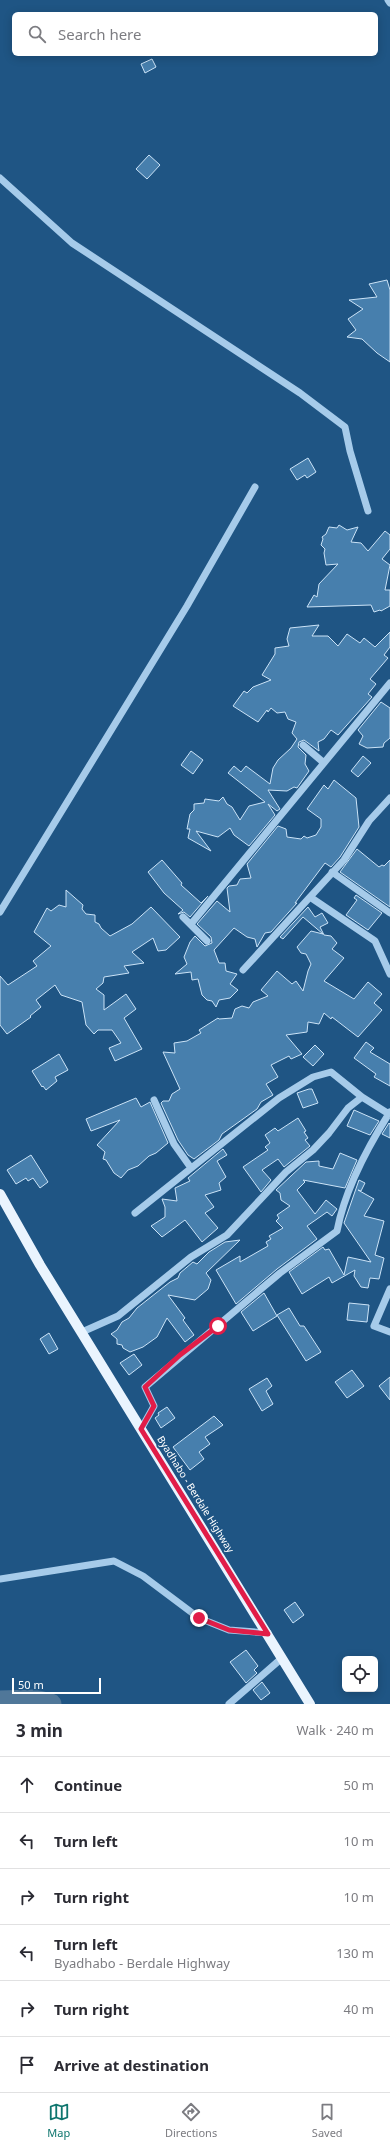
<!DOCTYPE html>
<meta charset="utf-8">
<style>
:root{--surface:#fff;--page:#f7f7f7;--text:#2b2b33;--muted:#7c7c81;--line:#e1e1e2;--accent:#0f766e}
body{margin:0;font-family:"Noto Sans",sans-serif;background:var(--page);color:var(--text)}
.controls{position:absolute;right:12px;bottom:12px;display:grid;overflow:hidden;border-radius:6px;box-shadow:0 2px 10px #0003}
.controls button{width:36px;height:36px;display:grid;place-items:center;padding:0;border:0;border-bottom:1px solid var(--line);background:var(--surface);color:var(--text);font:20px sans-serif}
.scale{position:absolute;left:12px;bottom:10px;width:89px;box-sizing:border-box;padding-left:4px;border:2px solid #fff;border-top:0;font-size:11px;line-height:14px;white-space:nowrap;color:#fff;-webkit-text-stroke:3px #1f5584;paint-order:stroke}
.stop{position:absolute;width:12px;height:12px;margin:-9px;border:3px solid #e11d48;border-radius:50%;background:#fff}
.stop.end{background:#e11d48;border-color:#fff;box-shadow:0 1px 4px #0008}
.list{margin:0;padding:0;list-style:none}
h2{display:flex;justify-content:space-between;align-items:center;height:52px;margin:0;padding:0 16px;font-size:17px}
h2 small{font-size:13px;font-weight:400;color:var(--muted)}
.list li{display:grid;grid-template-columns:26px 1fr auto;gap:12px;align-items:center;box-sizing:border-box;height:56px;padding:0 16px;border-top:1px solid var(--line)}
.list b{display:block;font-size:15px;white-space:nowrap}
.list p{margin:0;font-size:13px;white-space:nowrap;color:var(--muted)}
.list em{font-size:13px;font-style:normal;color:var(--muted)}
.icon{flex:none;width:22px;height:22px;fill:none;stroke:currentColor;stroke-width:2;stroke-linecap:round;stroke-linejoin:round}
.map{position:relative;flex:none;width:390px;height:1704px;overflow:hidden}
.search{position:absolute;background:var(--surface);box-shadow:0 2px 10px #0003;left:12px;right:12px;top:12px;height:44px;display:flex;align-items:center;gap:10px;box-sizing:border-box;padding:0 14px;border-radius:6px;color:var(--muted);font-size:15px}
.sheet{height:388px;background:var(--surface)}
nav{display:flex;justify-content:space-around;align-items:center;box-sizing:border-box;height:56px;border-top:1px solid var(--line);background:var(--surface);font-size:11px;color:var(--muted)}
nav a{display:grid;justify-items:center;gap:2px}
nav .on{color:var(--accent)}
.map>svg:first-child{display:block}
.lines{fill:none;stroke-linecap:round;stroke-linejoin:round}
.river{stroke:#507799;stroke-width:21}
.building{fill:#477fad;stroke:#cbe3f7}
.minor{stroke:#a6cbea;stroke-width:7}
.major{stroke:#eaf4fe;stroke-width:10}
.route{stroke:#e11d48;stroke-width:5}
.labels{text-anchor:middle;stroke-width:4;stroke-linejoin:round;paint-order:stroke}
.street-label{font-size:10px;fill:#fff;stroke:#1f5584}
</style>
<div class="map">
<svg width="390" height="1704" viewBox="0 0 390 1704">
<rect width="100%" height="100%" fill="#1f5584"/>
<g class="lines">
<path class="river" d="M0 1701 34 1700 51 1704"/>
</g>
<path class="building" d="M152 59 156 67 145 73 141 64Z
M149 155 160 165 147 179 136 169Z
M387 280 390 290V362L377 353 362 339 347 337 356 330 348 319 363 309 349 300 377 297 369 284Z
M308 458 316 472 307 478 305 475 297 480 290 469Z
M339 525 347 530 358 527 351 542 361 543 368 551 385 531 390 535V549L382 559 390 565 385 590H390V606L381 611 380 610 374 612 371 605 307 607 314 595 317 597 319 584 338 564 326 565 324 553 325 549 321 545 323 539 322 537 326 534 329 527 337 528Z
M319 625 312 636H328L338 646 347 634 360 643 364 638 375 647 390 632V647L384 655 388 658 370 679 376 684 368 694 372 697 338 735 331 730 324 739 318 742 319 751 304 740 299 742 298 747 306 755 305 764 309 771 297 788 294 787 287 791 268 790 280 809 277 811 268 804 275 815 249 846 234 835 230 828 218 837 196 831 211 851 188 838 190 829H187L190 814 194 810V804L204 803 205 799 219 801 223 797 227 804 232 807 240 820 249 806 265 802 228 773 234 766 241 772 246 766 270 784 273 768 278 760 291 748 297 739 292 733 296 722 288 719 285 712 277 713 271 708 268 712 267 710 258 722 233 706 244 691 247 693 253 687 271 680 262 675 275 654V648L289 646 287 639 290 628Z
M381 702 390 708V738L384 743 383 747 367 748 359 744 363 736 358 730Z
M191 751 203 760 193 774 181 765Z
M363 756 371 763 358 777 351 771Z
M334 780 356 798 359 827 340 857 331 867 325 863 295 903H297L271 932 265 933 257 947 255 939 247 937 234 928 214 950 219 963H225L226 971 237 974 230 984 238 990 230 998 219 1000 216 1007 212 1001 207 1000 202 995 198 979 192 980 191 972 175 974 187 964 184 957 190 942 195 936 205 946 212 943 211 937 197 924 217 901 230 912 227 888 229 886 237 885 240 879 251 878 247 864 278 826 286 829 287 837 301 839 304 836 307 838 316 835 321 827V819L307 809 324 785 328 789Z
M357 849 379 867 382 865 384 866 390 860V907L340 872Z
M162 860 182 883 181 885 201 903 208 896 190 917 184 912 178 914 183 910 164 893 148 872Z
M66 890 83 905 82 909 86 914 95 915V922L99 924 101 928 110 936 132 924 151 907 180 937 166 950 158 951 153 938 132 952 144 963 124 966 129 973 104 977 103 983 96 989 104 995V1010L126 994 136 1009 124 1018 142 1049 115 1061 109 1048 121 1043 112 1030H98L94 1034 86 1025 82 1002 61 995 55 985 36 1000 41 1007 30 1016 31 1017 7 1034 0 1025V976L8 985 37 966 33 961 51 946 34 932 47 908 51 911 59 905 66 907Z
M356 895 382 913 368 930 346 915 357 900 354 898Z
M308 907 315 917 322 913 328 923 320 927 324 935 331 936 337 943 332 949 344 958 324 981 354 999 368 982 382 994 374 1003 382 1010 358 1037 332 1017 331 1019 324 1013 319 1024 308 1022 307 1032 286 1035 302 1054 291 1059 289 1056 271 1065 278 1077 266 1084 273 1095 261 1102 257 1109 222 1134 219 1140 194 1159 188 1155 178 1140 161 1103 163 1101H169L172 1094 180 1089 163 1052 175 1053 174 1043 187 1041 201 1033 199 1030 218 1018 219 1019 232 1018 235 1009 242 1006 249 1008 253 1002 268 996 261 990 277 971 292 984 296 981 303 991 308 971 311 964 306 954 301 953 297 947 311 931 323 934 303 917 283 939 280 937Z
M366 1042 374 1048 370 1052 390 1064V1086L374 1077 376 1074 354 1058Z
M315 1045 324 1054 313 1066 303 1057Z
M59 1054 68 1070 55 1077 57 1081 46 1090 43 1086 42 1087 32 1071Z
M309 1089H312L318 1103 303 1108 297 1093Z
M136 1098 141 1107 150 1102 168 1143 156 1153 149 1156 138 1166 128 1170 121 1178 114 1173 106 1160 103 1159 105 1152 97 1145 120 1120 91 1131 86 1119Z
M354 1110 379 1121 370 1135 347 1126Z
M298 1118 306 1131 304 1132 308 1138 305 1140 310 1146 284 1167 278 1159 262 1170 271 1180 261 1192 243 1167 268 1150 265 1147 270 1143 265 1135 275 1128 278 1131Z
M389 1123 390 1124V1138L382 1134Z
M223 1149 227 1155 217 1161 226 1177 219 1183 221 1190 205 1195 214 1207 205 1213 218 1228 202 1242 185 1220 162 1237 151 1226 165 1217V1207L162 1199 177 1201 175 1188 190 1181 188 1178Z
M340 1153 357 1160 345 1188 303 1180 305 1182 297 1190 315 1214 326 1200 337 1209 332 1216 327 1212 307 1226 317 1239 277 1269 236 1304 216 1270 240 1256V1262L268 1246 266 1242 271 1239 269 1236 283 1228 276 1221 279 1218 277 1215 290 1206 281 1200 280 1193 276 1190 306 1162 319 1161V1166L333 1169Z
M31 1155 48 1182 40 1188 33 1178 28 1181 26 1178 16 1184 7 1170Z
M359 1180 365 1183 361 1191 358 1190 374 1199 364 1216 384 1221 375 1255 384 1258 379 1279 370 1278 368 1288 361 1287 354 1276 355 1270 332 1283 329 1277 302 1294 289 1272 323 1247 325 1250 329 1249 344 1275 348 1257 371 1262 344 1223Z
M240 1240 206 1273 211 1280 208 1289 195 1300 168 1295 185 1318 183 1320 194 1335 185 1342 167 1318 157 1337 143 1347 130 1352 123 1348 122 1345 117 1344V1339L111 1334 117 1330 122 1322 129 1318 137 1308 170 1282 178 1278 180 1273 193 1262 197 1264 209 1252 225 1242Z
M264 1293 277 1316 253 1331 241 1312Z
M349 1303 369 1305 367 1322 347 1320Z
M289 1308 300 1326H304L321 1352 306 1361 277 1315Z
M49 1333 58 1349 49 1354 40 1339Z
M134 1354 142 1365 129 1375 120 1363Z
M352 1370 364 1386 347 1398 335 1382Z
M390 1377V1400L379 1386Z
M267 1378 272 1386 266 1391 273 1404 262 1411 249 1389Z
M167 1407 175 1418 161 1428 155 1418 159 1415 158 1413Z
M214 1416 223 1425 205 1437 210 1444 199 1452 204 1459 190 1470 173 1447Z
M295 1602 304 1615 293 1623 284 1610Z
M246 1650 258 1666 254 1670 257 1673 246 1683 230 1662Z
M262 1682 270 1693 261 1700 253 1690Z"/>
<g class="lines">
<path class="minor" d="M388 0 390 3
M0 178 72 243 300 393 345 427 350 451 368 511
M303 745 324 763
M332 872 390 913
M310 897 375 941 390 974
M0 912 187 606 255 487
M183 917 207 941
M191 924 390 683
M243 970 344 860 369 821 390 798
M154 1100 174 1144 191 1168
M135 1213 279 1098 313 1077 331 1072 362 1097 389 1114
M390 1289 374 1326 390 1332
M82 1332 118 1316 191 1257 227 1235 286 1172 313 1150 329 1133 348 1108 362 1097
M141 1429 154 1406 145 1387 280 1273 337 1231C345 1189 367 1148 390 1112
M0 1579 114 1561 143 1576 199 1618 229 1630 268 1633
M229 1704 282 1658"/>
<path class="major" d="M0 1194 40 1265 310 1704"/>
</g>
<g class="lines">
<path class="route" d="M199 1618 229 1630 268 1634 141 1429 154 1406 145 1387 180 1355 218 1326"/>
</g>
<g class="labels">
<g class="street-label">
<text transform="translate(196 1494) rotate(58)" y="4">Byadhabo - Berdale Highway</text>
</g>
</g>
</svg>
<div class="controls">
<button><svg class="icon" aria-label="locate" viewBox="0 0 24 24"><circle cx="12" cy="12" r="6"/><path d="M12 2v4M12 18v4M2 12h4M18 12h4"/></svg></button>
</div>
<div class="scale">50 m</div>
<div class="stop" style="left:218px;top:1326px"></div>
<div class="stop end" style="left:199px;top:1618px"></div>
<div class="search"><svg class="icon" aria-label="search" viewBox="0 0 24 24"><circle cx="10" cy="10" r="6"/><path d="M15 15l6 6"/></svg>Search here</div>
</div>
<section class="sheet">
<h2>3 min<small>Walk · 240 m</small></h2>
<ul class="list">
<li><svg class="icon" aria-label="ahead" viewBox="0 0 24 24"><path d="M12 20V5M6 11l6-6 6 6"/></svg><div><b>Continue</b></div><em>50 m</em></li>
<li><svg class="icon" aria-label="left" viewBox="0 0 24 24"><path d="M17 20v-9H6M10 6l-5 5 5 5"/></svg><div><b>Turn left</b></div><em>10 m</em></li>
<li><svg class="icon" aria-label="right" viewBox="0 0 24 24"><path d="M7 20v-9h11M14 6l5 5-5 5"/></svg><div><b>Turn right</b></div><em>10 m</em></li>
<li><svg class="icon" aria-label="left" viewBox="0 0 24 24"><path d="M17 20v-9H6M10 6l-5 5 5 5"/></svg><div><b>Turn left</b><p>Byadhabo - Berdale Highway</p></div><em>130 m</em></li>
<li><svg class="icon" aria-label="right" viewBox="0 0 24 24"><path d="M7 20v-9h11M14 6l5 5-5 5"/></svg><div><b>Turn right</b></div><em>40 m</em></li>
<li><svg class="icon" aria-label="arrive" viewBox="0 0 24 24"><path d="M6 21V4h12l-3 4 3 4H6"/></svg><div><b>Arrive at destination</b></div></li>
</ul>
</section>
<nav>
<a class="on"><svg class="icon" aria-label="map" viewBox="0 0 24 24"><path d="M3 6l6-2 6 2 6-2v14l-6 2-6-2-6 2zM9 4v14M15 6v14"/></svg>Map</a>
<a><svg class="icon" aria-label="directions" viewBox="0 0 24 24"><path d="M12 3l9 9-9 9-9-9zM9 14v-3h6M13 9l2 2-2 2"/></svg>Directions</a>
<a><svg class="icon" aria-label="saved" viewBox="0 0 24 24"><path d="M7 4h10v16l-5-4-5 4z"/></svg>Saved</a>
</nav>
